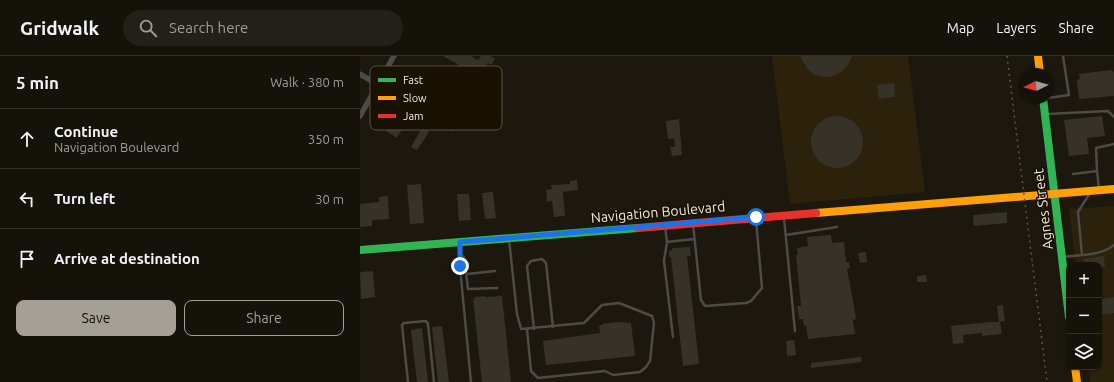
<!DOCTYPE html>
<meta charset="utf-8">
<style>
:root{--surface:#15120a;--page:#222018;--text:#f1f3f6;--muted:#9d9e9c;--line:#34322b;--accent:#a5a095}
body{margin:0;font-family:Ubuntu,sans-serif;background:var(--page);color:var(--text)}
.controls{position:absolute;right:12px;bottom:12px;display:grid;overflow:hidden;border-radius:8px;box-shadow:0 1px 3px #0004}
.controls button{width:36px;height:36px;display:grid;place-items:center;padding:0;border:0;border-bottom:1px solid var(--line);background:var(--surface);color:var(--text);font:20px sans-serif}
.compass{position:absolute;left:658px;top:12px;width:36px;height:36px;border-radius:50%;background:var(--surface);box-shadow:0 1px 3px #0004;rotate:264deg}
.stop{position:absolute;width:12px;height:12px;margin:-9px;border:3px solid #1a73e8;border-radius:50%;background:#fff}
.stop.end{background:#1a73e8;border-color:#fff;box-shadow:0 1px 4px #0008}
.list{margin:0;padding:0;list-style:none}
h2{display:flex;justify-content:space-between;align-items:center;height:52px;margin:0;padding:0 16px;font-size:17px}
h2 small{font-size:13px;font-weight:400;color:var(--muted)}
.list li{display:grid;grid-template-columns:26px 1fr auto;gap:12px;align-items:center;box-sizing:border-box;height:60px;padding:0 16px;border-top:1px solid var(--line)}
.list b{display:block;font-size:15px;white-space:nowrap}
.list p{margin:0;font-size:13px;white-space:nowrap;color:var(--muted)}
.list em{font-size:13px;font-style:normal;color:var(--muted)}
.actions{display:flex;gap:8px;padding:12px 16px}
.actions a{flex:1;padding:9px 0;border:1px solid var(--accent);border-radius:8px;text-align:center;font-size:14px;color:var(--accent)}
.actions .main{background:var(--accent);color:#111}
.icon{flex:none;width:22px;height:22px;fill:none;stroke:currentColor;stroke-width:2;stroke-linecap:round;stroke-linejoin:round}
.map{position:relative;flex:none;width:754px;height:326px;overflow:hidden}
header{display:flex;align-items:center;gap:24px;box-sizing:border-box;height:56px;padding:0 20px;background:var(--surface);border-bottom:1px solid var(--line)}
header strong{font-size:19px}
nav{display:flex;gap:22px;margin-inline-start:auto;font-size:14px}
.search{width:280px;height:36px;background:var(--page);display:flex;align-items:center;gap:10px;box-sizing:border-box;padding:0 14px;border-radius:22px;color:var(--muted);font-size:15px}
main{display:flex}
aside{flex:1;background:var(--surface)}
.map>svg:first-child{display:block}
.built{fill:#2c210a}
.building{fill:#373227}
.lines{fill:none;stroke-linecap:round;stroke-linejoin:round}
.lane{stroke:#4d4b47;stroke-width:2.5}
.street{stroke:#4d4b47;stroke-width:5.5}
.fast{stroke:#30b455;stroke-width:8}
.slow{stroke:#ff9f0a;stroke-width:8}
.jam{stroke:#e5322d;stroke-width:8}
.rail{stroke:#595751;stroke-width:1.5;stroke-dasharray:2 4;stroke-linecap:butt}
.route{stroke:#1a73e8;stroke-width:5}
.labels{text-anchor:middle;stroke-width:3;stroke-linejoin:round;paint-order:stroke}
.street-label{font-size:14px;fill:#efe9de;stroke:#191102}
.key{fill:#191102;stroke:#595244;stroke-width:1}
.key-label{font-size:11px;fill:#efe9de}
</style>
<header>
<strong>Gridwalk</strong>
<div class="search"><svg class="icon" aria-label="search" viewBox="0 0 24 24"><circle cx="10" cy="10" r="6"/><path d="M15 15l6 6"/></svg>Search here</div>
<nav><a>Map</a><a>Layers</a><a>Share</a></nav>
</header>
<main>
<aside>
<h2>5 min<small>Walk · 380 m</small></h2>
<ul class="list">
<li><svg class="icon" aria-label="ahead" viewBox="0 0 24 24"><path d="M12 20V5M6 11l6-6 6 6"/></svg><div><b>Continue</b><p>Navigation Boulevard</p></div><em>350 m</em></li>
<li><svg class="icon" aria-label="left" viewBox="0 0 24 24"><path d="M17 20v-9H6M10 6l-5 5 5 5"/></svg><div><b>Turn left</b></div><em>30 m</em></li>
<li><svg class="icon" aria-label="arrive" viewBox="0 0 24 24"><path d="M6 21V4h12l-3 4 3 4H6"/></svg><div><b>Arrive at destination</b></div></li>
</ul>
<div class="actions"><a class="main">Save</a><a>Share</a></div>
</aside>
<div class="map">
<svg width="754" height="326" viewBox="0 0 754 326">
<rect width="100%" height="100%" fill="#1c180e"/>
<path class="built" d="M412 0H548L565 136 430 148Z
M754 150V326H730L729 311H739V209H716L709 153Z"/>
<path class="building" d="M83 0H111L118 4 121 0H130L135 3 131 9 128 7 120 21Z
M440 0H492L487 10 481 16 473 20 464 21 455 19 448 14Z
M751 14 754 16V40L719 43 717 24 720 23 719 18Z
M534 27 535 41 519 43 517 29Z
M34 55 48 63 37 82 23 73 25 70 22 68 25 64 27 66Z
M451 86a26 26 0 1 1 52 0a26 26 0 1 1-52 0Z
M742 60 745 80 727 82 729 98 709 100 704 64Z
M319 63 322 99 312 100 310 91H315L314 82 308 83 306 65Z
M62 72 69 76 57 94 51 91Z
M217 124 218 134 203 136 205 160 194 161 192 145 187 146 186 134 192 133 191 129 210 128V125Z
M61 128 64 167 50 168 47 129Z
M133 136 136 162 125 163 122 137Z
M97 138H109L111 164 99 165Z
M28 140 29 163 12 164V170L0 171V148L19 146V141Z
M647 156V167L614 170 613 159Z
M471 179 472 187 484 186 486 206H489L490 212 487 213 493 244 496 263 493 264 495 278 448 283 446 269 444 270 443 263H439L437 250H441L436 199H438L437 192 448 190 447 181Z
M330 191 331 200H327L339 308 323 310 311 201H309V195L312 194V192Z
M506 196 507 206 500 207 498 197Z
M744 200 745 211 724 209 723 203Z
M13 215 15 241 1 243 0 216Z
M566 219 567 226H557V220Z
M125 240V241L142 240 151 326H122L113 243 115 242V241Z
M754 241V257L739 259V243Z
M643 249 645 265 639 266 637 250Z
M258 266 271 267 275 300 186 309 183 285 240 277 239 270 242 269V268Z
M629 266H640L642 278 622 280V277L603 279 604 287 593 288 591 270Z
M82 270 89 326H78L72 271Z
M62 272 68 326H57L51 274Z
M434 284 436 299 427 300 426 285Z
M501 301 502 306 451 312V307Z"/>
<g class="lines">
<path class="lane" d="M688 42 709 39 703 0
M687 58 748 55 754 61
M737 115 736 92 754 88
M713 118 737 115 739 133
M424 162 435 275
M333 168 341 244 345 250 386 247 391 245 402 232 396 164
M305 170 307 186 304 205 313 281
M426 179 477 171
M149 183 157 258 161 273 224 267 242 249 259 247 292 260 294 267 290 305 286 311 280 316 253 319 245 315 178 322 171 315 167 273
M307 186 334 183
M100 188 101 199 99 201 111 326
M101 199 104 201 108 233 137 232
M722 199 718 156 730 137
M702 201C719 199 741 200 754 189
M107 218 135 215
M174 273 167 210 171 205 182 203 186 207 193 271
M48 326 42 269 44 267 66 265 68 268 74 326"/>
<path class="street" d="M0 18 92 72
M0 60 34 0"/>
<path class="fast" d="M683 42 709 261
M0 194 278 172"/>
<path class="slow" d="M678 0 680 18
M456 157 754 133
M715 311 717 326"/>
<path class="jam" d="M278 172 456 157"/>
<path class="rail" d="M647 0 687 326"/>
</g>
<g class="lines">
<path class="route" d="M100 210V186L396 161"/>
</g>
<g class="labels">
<g class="street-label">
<text transform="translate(683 153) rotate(-97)" y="5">Agnes Street</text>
<text transform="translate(298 156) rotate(-5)" y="5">Navigation Boulevard</text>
</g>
</g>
<rect x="10" y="10" width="132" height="64" rx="6" class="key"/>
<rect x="18" y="22" width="18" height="4" fill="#30b455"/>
<rect x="18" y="40" width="18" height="4" fill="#ff9f0a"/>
<rect x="18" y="58" width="18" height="4" fill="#e5322d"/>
<g class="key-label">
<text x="43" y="28">Fast</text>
<text x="43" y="46">Slow</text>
<text x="43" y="64">Jam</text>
</g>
</svg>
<div class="controls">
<button>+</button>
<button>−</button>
<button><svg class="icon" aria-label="layers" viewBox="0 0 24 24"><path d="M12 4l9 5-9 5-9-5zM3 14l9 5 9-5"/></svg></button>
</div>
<svg class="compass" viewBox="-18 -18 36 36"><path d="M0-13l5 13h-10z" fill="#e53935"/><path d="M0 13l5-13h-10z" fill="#9d9e9c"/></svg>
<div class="stop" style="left:396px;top:161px"></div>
<div class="stop end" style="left:100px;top:210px"></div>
</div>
</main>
